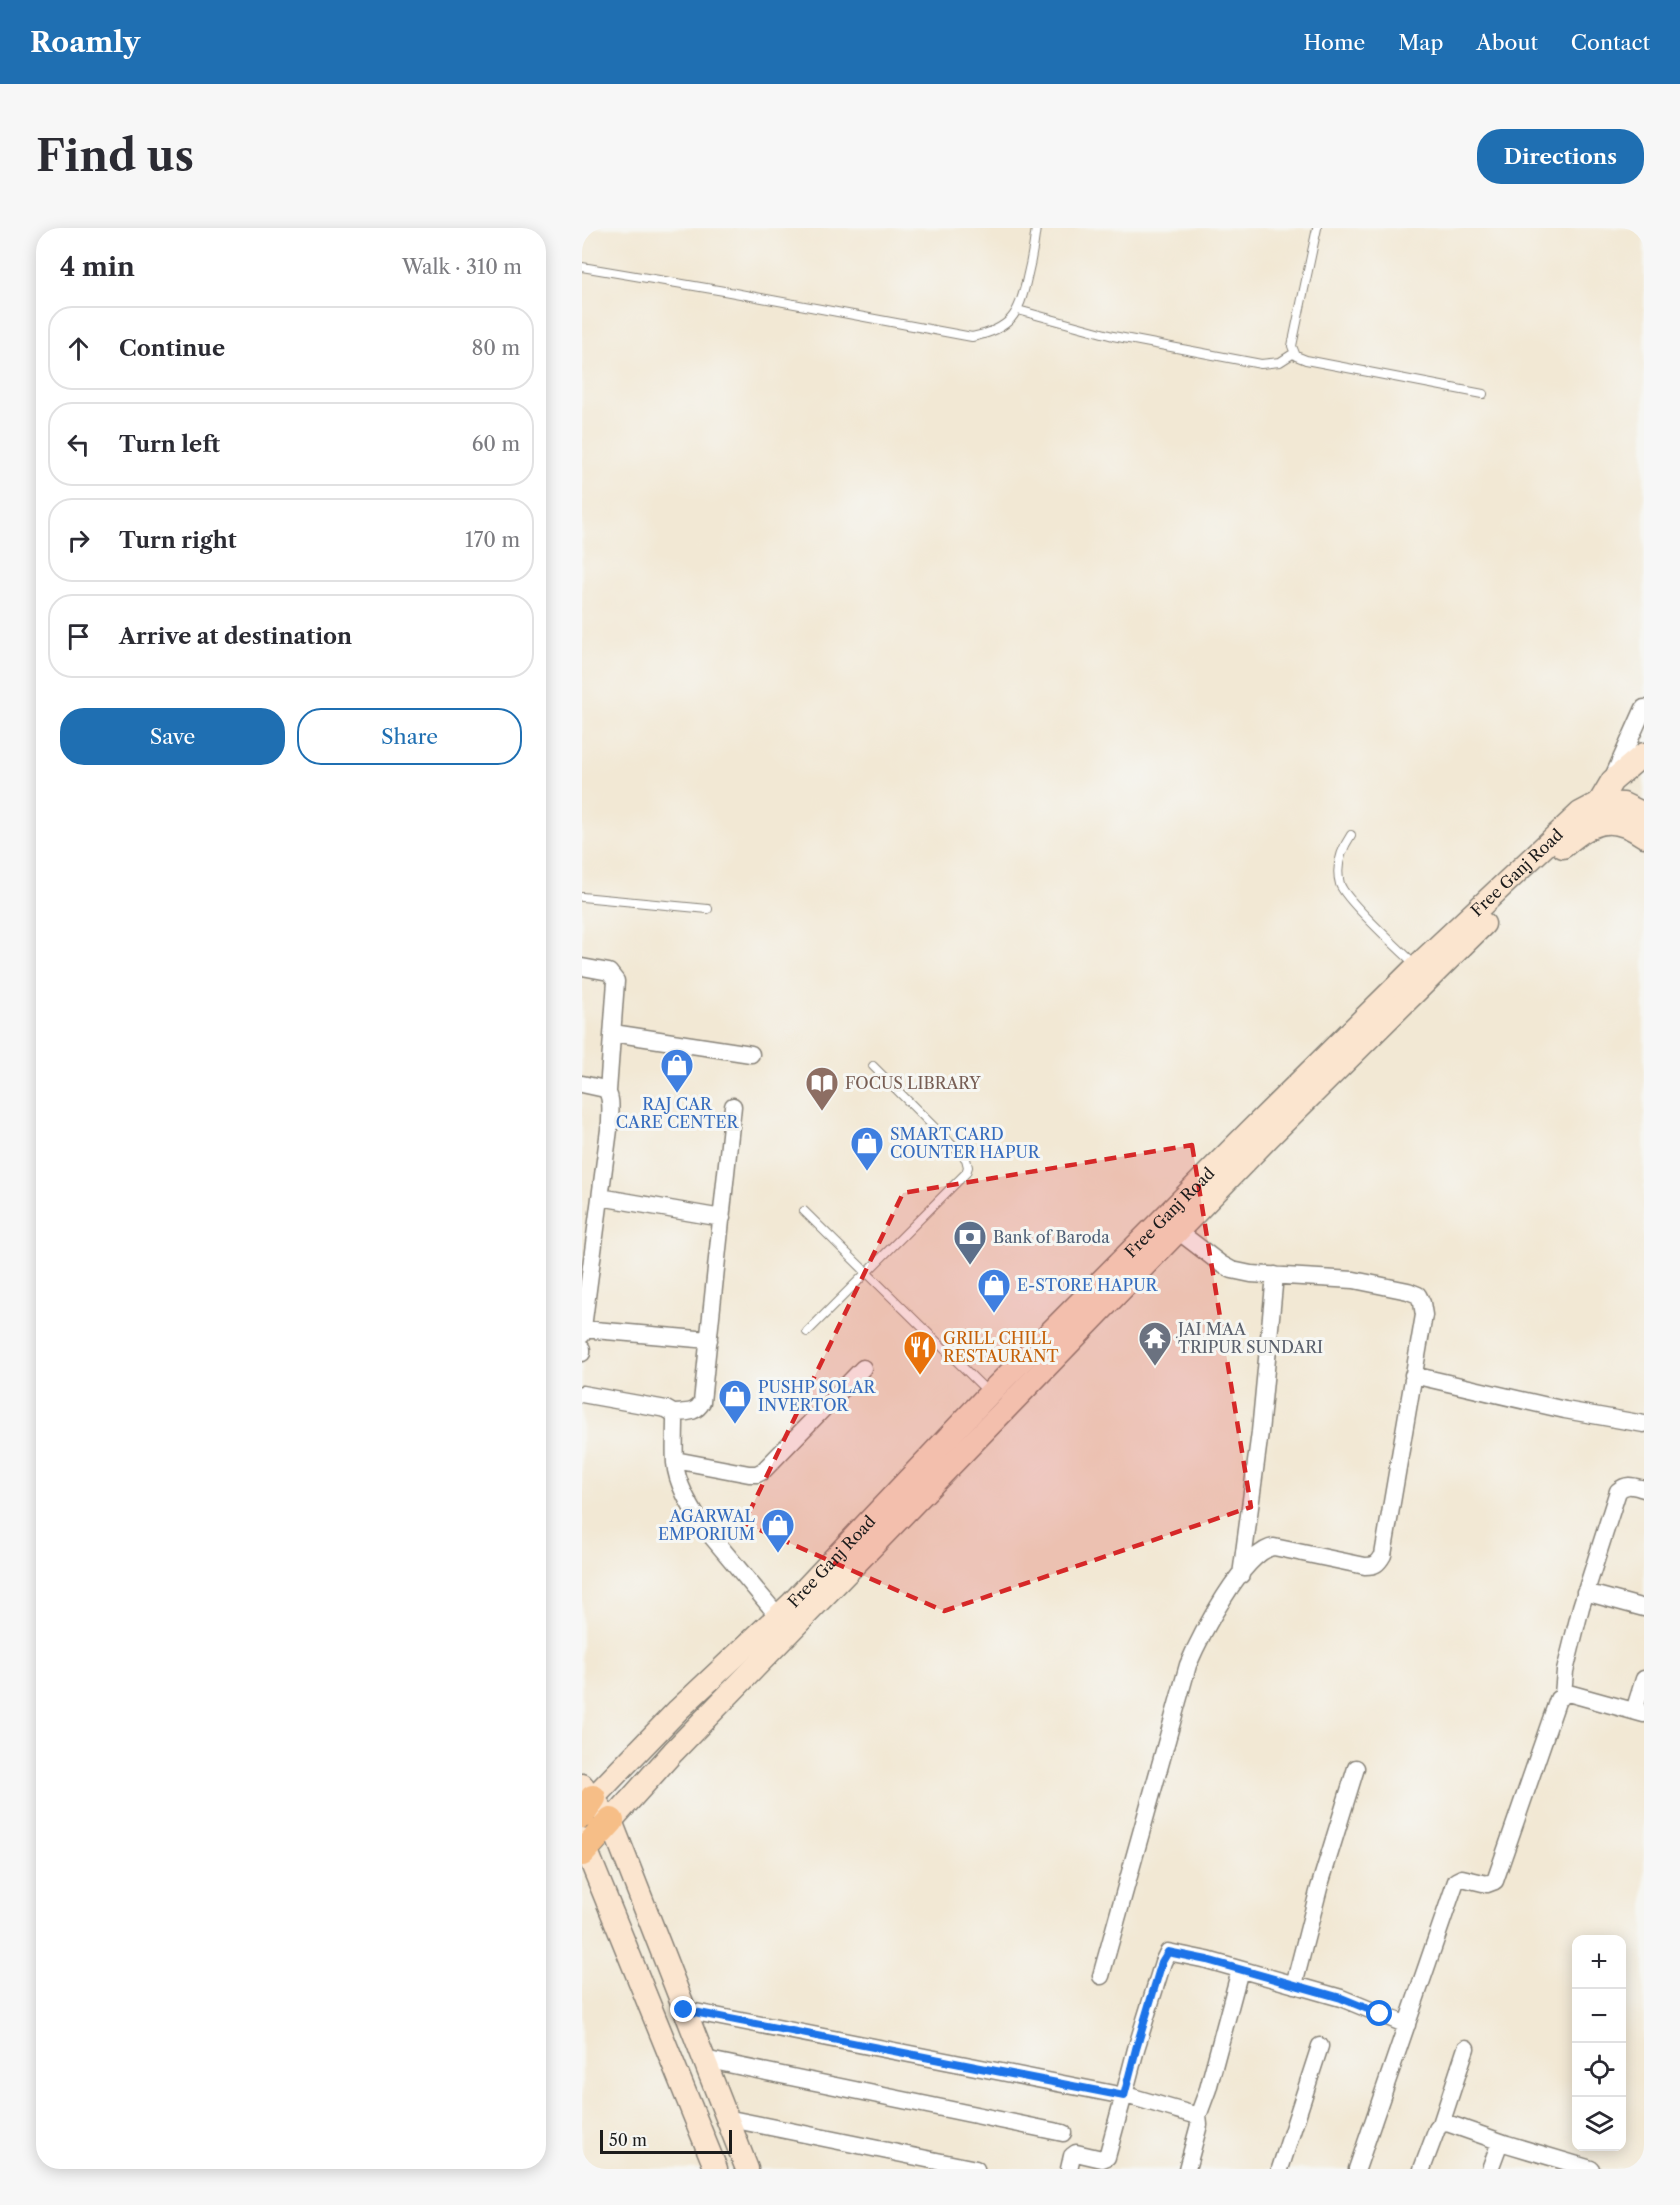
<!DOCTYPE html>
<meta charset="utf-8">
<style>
:root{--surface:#fff;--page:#f7f7f7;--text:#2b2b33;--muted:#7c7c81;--line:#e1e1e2;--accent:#1f6fb2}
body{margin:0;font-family:"Libre Caslon Text",serif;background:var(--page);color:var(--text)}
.controls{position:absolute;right:18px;bottom:18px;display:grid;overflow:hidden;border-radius:12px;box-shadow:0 3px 15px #0003}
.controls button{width:54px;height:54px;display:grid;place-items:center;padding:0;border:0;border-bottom:2px solid var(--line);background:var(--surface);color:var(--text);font:30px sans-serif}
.scale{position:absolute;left:18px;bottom:15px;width:132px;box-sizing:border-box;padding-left:6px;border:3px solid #1c1c1c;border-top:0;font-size:16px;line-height:21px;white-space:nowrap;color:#1c1c1c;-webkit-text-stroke:4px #f6f6f2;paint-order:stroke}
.stop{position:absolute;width:18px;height:18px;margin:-14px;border:4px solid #1a73e8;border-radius:50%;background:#fff}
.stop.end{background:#1a73e8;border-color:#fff;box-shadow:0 2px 6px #0008}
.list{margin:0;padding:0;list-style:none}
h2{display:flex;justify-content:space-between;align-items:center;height:78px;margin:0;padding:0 24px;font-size:26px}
h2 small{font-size:20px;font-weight:400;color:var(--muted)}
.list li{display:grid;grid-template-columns:39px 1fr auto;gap:18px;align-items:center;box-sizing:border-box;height:84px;margin:0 12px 12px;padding:0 12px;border:2px solid var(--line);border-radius:24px}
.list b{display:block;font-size:22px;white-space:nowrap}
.list em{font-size:20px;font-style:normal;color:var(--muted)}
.actions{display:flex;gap:12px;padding:18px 24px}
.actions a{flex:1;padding:14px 0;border:2px solid var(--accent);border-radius:24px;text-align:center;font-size:21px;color:var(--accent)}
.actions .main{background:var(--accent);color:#fff}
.icon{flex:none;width:33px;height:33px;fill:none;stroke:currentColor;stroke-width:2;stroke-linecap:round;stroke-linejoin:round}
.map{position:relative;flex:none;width:1062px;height:1941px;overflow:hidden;border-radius:24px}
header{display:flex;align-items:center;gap:36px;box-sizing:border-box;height:84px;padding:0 30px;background:var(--accent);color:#fff}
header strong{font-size:28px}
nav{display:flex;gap:33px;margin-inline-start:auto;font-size:21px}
.intro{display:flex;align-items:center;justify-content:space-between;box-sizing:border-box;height:144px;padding:0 36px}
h1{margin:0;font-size:42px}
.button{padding:15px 27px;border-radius:24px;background:var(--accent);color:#fff;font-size:21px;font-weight:700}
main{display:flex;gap:36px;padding:0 36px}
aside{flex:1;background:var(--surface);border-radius:24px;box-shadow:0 3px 15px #0003}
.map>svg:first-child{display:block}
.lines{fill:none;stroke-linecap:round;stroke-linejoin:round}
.lane-casing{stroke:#878278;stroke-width:10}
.street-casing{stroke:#878278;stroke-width:19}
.secondary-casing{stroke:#878278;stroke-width:25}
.primary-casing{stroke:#878278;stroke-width:28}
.lane{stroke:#fff;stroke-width:8}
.street{stroke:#fff;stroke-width:16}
.secondary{stroke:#fbe5cf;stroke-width:22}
.primary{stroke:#f6be87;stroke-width:26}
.route{stroke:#1a73e8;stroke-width:8}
.marked{fill:#d62828;fill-opacity:0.2;stroke:#d62828;stroke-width:4.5;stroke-dasharray:12 8;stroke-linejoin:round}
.labels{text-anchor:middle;stroke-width:6;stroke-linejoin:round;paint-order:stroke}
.street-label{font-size:16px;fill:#1c1c1c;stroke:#f6f6f2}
.education-label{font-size:16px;fill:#785e54;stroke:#f6f6f2;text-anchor:start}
.shop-label{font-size:16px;fill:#366cbe;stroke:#f6f6f2;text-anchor:start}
.service-label{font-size:16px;fill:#4e5e75;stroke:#f6f6f2;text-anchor:start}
.worship-label{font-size:16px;fill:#5b616d;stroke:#f6f6f2;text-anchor:start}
.food-label{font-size:16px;fill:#c56008;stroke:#f6f6f2;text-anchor:start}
</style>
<header>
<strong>Roamly</strong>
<nav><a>Home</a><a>Map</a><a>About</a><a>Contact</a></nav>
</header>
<div class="intro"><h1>Find us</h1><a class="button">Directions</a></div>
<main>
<aside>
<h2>4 min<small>Walk · 310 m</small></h2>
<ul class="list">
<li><svg class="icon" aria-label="ahead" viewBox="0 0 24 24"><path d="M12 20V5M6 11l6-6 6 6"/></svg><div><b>Continue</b></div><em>80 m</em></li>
<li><svg class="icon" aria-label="left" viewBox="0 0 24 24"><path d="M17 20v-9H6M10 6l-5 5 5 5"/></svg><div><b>Turn left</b></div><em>60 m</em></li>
<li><svg class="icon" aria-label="right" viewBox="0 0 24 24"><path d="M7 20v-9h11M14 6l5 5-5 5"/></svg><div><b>Turn right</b></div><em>170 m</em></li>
<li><svg class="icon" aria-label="arrive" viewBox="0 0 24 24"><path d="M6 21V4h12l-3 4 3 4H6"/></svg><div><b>Arrive at destination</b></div></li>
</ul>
<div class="actions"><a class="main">Save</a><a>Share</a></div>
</aside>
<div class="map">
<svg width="1062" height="1941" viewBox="0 0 1062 1941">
<rect width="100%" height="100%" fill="#f6f6f2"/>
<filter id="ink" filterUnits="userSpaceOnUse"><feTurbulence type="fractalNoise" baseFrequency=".0167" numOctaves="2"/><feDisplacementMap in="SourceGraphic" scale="12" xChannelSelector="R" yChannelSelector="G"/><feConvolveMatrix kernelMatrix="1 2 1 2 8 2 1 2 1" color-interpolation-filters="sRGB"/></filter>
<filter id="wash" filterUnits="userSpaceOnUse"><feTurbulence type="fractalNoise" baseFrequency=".008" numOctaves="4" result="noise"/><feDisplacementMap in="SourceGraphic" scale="24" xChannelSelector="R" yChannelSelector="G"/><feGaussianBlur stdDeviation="1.35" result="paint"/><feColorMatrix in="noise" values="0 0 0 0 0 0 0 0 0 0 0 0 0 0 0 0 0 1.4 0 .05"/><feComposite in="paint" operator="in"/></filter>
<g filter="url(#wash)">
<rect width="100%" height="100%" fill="#f2e8d4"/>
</g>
<g filter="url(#ink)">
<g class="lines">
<g class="lane-casing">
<path id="lane" d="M735 0 710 118 714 128 724 132 901 166
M0 39 142 63 390 109C429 101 437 87 445 50 449 34 452 17 454 0
M436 82 531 108 679 136 698 134 712 125
M769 607C759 622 753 638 758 656 763 672 819 723 835 738
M0 669 126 681
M222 983 406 1164
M225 1104 384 945 386 939 384 931 291 838"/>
</g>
<g class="street-casing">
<path id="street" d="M1031 549 1062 480
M0 739 27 744 34 753 26 863
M31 805 169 826
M0 856 23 861C31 869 28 883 28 894L0 1107
M18 969 140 990
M1 1101 127 1112
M0 1121V1125
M831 1147 983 1182 1062 1196
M0 1166 84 1181 91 1185 93 1191C93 1205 92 1221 93 1235 95 1257 109 1279 120 1297L196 1388
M91 1185C103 1184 114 1186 120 1174L151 878
M93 1232 167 1246H175L181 1243 281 1140
M659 1347 678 1204 693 1047
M1003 1364 1062 1380
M981 1467 983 1443 999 1379 1036 1263C1045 1255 1051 1258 1062 1261
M1052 1483 1062 1451
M519 1748 606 1437C617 1411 662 1322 692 1319L783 1338C793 1338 796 1336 801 1327L842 1087 840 1075 836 1067 826 1063 772 1052 669 1046 650 1042 639 1036 596 1003
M712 1757 737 1660 774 1540
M103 1782 542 1868
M122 1831 481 1905
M616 1888 626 1861 658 1742
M144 1890 394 1941
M859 1896 884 1820
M487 1941 490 1928 494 1925 520 1931 525 1929 543 1863
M605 1941 617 1897 616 1888 547 1868 543 1863 554 1821 581 1734 586 1724 625 1732 759 1770 825 1797
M698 1941 738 1818
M775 1941 874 1653 880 1650 905 1656 913 1653 976 1471 986 1465 1062 1486
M840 1941 855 1901 859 1896 865 1895 925 1916 1009 1941
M908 1941 918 1914"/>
</g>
<g class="secondary-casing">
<g id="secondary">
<path d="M1017 575 1030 553 1062 526"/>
<path d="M981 619C1009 594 1029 585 1062 608"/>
<path d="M0 1557 29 1593 165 1941"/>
<path id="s1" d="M11 1570 96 1482 210 1375 407 1166 668 903 835 738 998 585 1017 575 1041 576 1062 586"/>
<path d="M29 1593 91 1524 687 909 902 696"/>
<path d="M0 1611 134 1941"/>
</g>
</g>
<g class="primary-casing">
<path id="primary" d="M0 1587 11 1570
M0 1625 29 1593"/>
</g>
<use href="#lane" class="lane"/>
<use href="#street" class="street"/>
<use href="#secondary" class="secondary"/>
<use href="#primary" class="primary"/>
</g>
</g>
<g class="lines" filter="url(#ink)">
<path class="route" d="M102 1782 542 1868 554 1821 580 1734 586 1724 625 1732 759 1770 798 1786"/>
</g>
<path class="marked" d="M610 917 669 1279 362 1383 162 1295 321 965Z"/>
<defs>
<g id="shop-pin" transform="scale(1.725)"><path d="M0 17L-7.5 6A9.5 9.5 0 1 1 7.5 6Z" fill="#3f7fe0" stroke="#f6f6f2"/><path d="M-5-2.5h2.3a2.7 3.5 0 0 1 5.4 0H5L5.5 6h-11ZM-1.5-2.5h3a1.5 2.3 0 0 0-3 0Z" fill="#fff"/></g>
<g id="library-pin" transform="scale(1.725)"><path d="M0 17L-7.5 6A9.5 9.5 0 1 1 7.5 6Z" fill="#8d6e63" stroke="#f6f6f2"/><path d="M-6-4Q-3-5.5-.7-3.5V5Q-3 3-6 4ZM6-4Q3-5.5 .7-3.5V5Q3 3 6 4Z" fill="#fff"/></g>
<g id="bank-pin" transform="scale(1.725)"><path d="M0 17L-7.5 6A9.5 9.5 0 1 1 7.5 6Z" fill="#5c6f8a" stroke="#f6f6f2"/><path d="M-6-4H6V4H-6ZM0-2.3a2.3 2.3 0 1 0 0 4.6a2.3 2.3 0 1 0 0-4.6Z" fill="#fff"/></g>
<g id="temple-pin" transform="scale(1.725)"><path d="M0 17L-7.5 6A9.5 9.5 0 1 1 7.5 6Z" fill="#6b7280" stroke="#f6f6f2"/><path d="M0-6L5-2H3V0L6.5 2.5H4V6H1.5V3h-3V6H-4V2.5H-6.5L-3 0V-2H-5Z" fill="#fff"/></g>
<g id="restaurant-pin" transform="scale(1.725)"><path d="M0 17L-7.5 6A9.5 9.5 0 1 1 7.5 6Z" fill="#e8710a" stroke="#f6f6f2"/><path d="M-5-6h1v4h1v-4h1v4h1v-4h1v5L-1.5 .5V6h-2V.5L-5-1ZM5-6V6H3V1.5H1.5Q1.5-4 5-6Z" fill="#fff"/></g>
</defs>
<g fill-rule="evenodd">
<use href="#shop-pin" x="95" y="837"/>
<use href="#library-pin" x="240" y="855"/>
<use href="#shop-pin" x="285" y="915"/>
<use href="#bank-pin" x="388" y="1009"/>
<use href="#shop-pin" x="412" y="1057"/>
<use href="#temple-pin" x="573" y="1110"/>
<use href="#restaurant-pin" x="338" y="1119"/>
<use href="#shop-pin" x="153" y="1168"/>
<use href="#shop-pin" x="196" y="1297"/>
</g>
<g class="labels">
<g class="street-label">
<text dy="6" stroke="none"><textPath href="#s1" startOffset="1308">Free Ganj Road</textPath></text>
<text dy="6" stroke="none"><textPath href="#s1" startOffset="822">Free Ganj Road</textPath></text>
<text dy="6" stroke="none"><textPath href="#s1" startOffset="336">Free Ganj Road</textPath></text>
</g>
<g class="education-label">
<text x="263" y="861">FOCUS LIBRARY</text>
</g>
<g class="shop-label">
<text x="95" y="882" text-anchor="middle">RAJ CAR<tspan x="95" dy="18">CARE CENTER</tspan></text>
<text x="308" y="912">SMART CARD<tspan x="308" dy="18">COUNTER HAPUR</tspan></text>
<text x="435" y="1063">E-STORE HAPUR</text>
<text x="176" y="1165">PUSHP SOLAR<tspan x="176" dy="18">INVERTOR</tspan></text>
<text x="173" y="1294" text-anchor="end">AGARWAL<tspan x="173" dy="18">EMPORIUM</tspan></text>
</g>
<g class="service-label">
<text x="411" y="1015">Bank of Baroda</text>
</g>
<g class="worship-label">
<text x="596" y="1107">JAI MAA<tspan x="596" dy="18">TRIPUR SUNDARI</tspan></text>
</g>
<g class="food-label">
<text x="361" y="1116">GRILL CHILL<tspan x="361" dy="18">RESTAURANT</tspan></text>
</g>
</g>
</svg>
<div class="controls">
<button>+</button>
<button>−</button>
<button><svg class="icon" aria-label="locate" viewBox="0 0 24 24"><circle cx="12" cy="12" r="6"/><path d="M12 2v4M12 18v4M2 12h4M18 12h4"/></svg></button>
<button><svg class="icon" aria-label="layers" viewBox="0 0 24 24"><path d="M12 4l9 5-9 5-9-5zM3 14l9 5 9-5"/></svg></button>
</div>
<div class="scale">50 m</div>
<div class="stop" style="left:798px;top:1786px"></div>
<div class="stop end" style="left:102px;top:1782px"></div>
</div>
</main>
